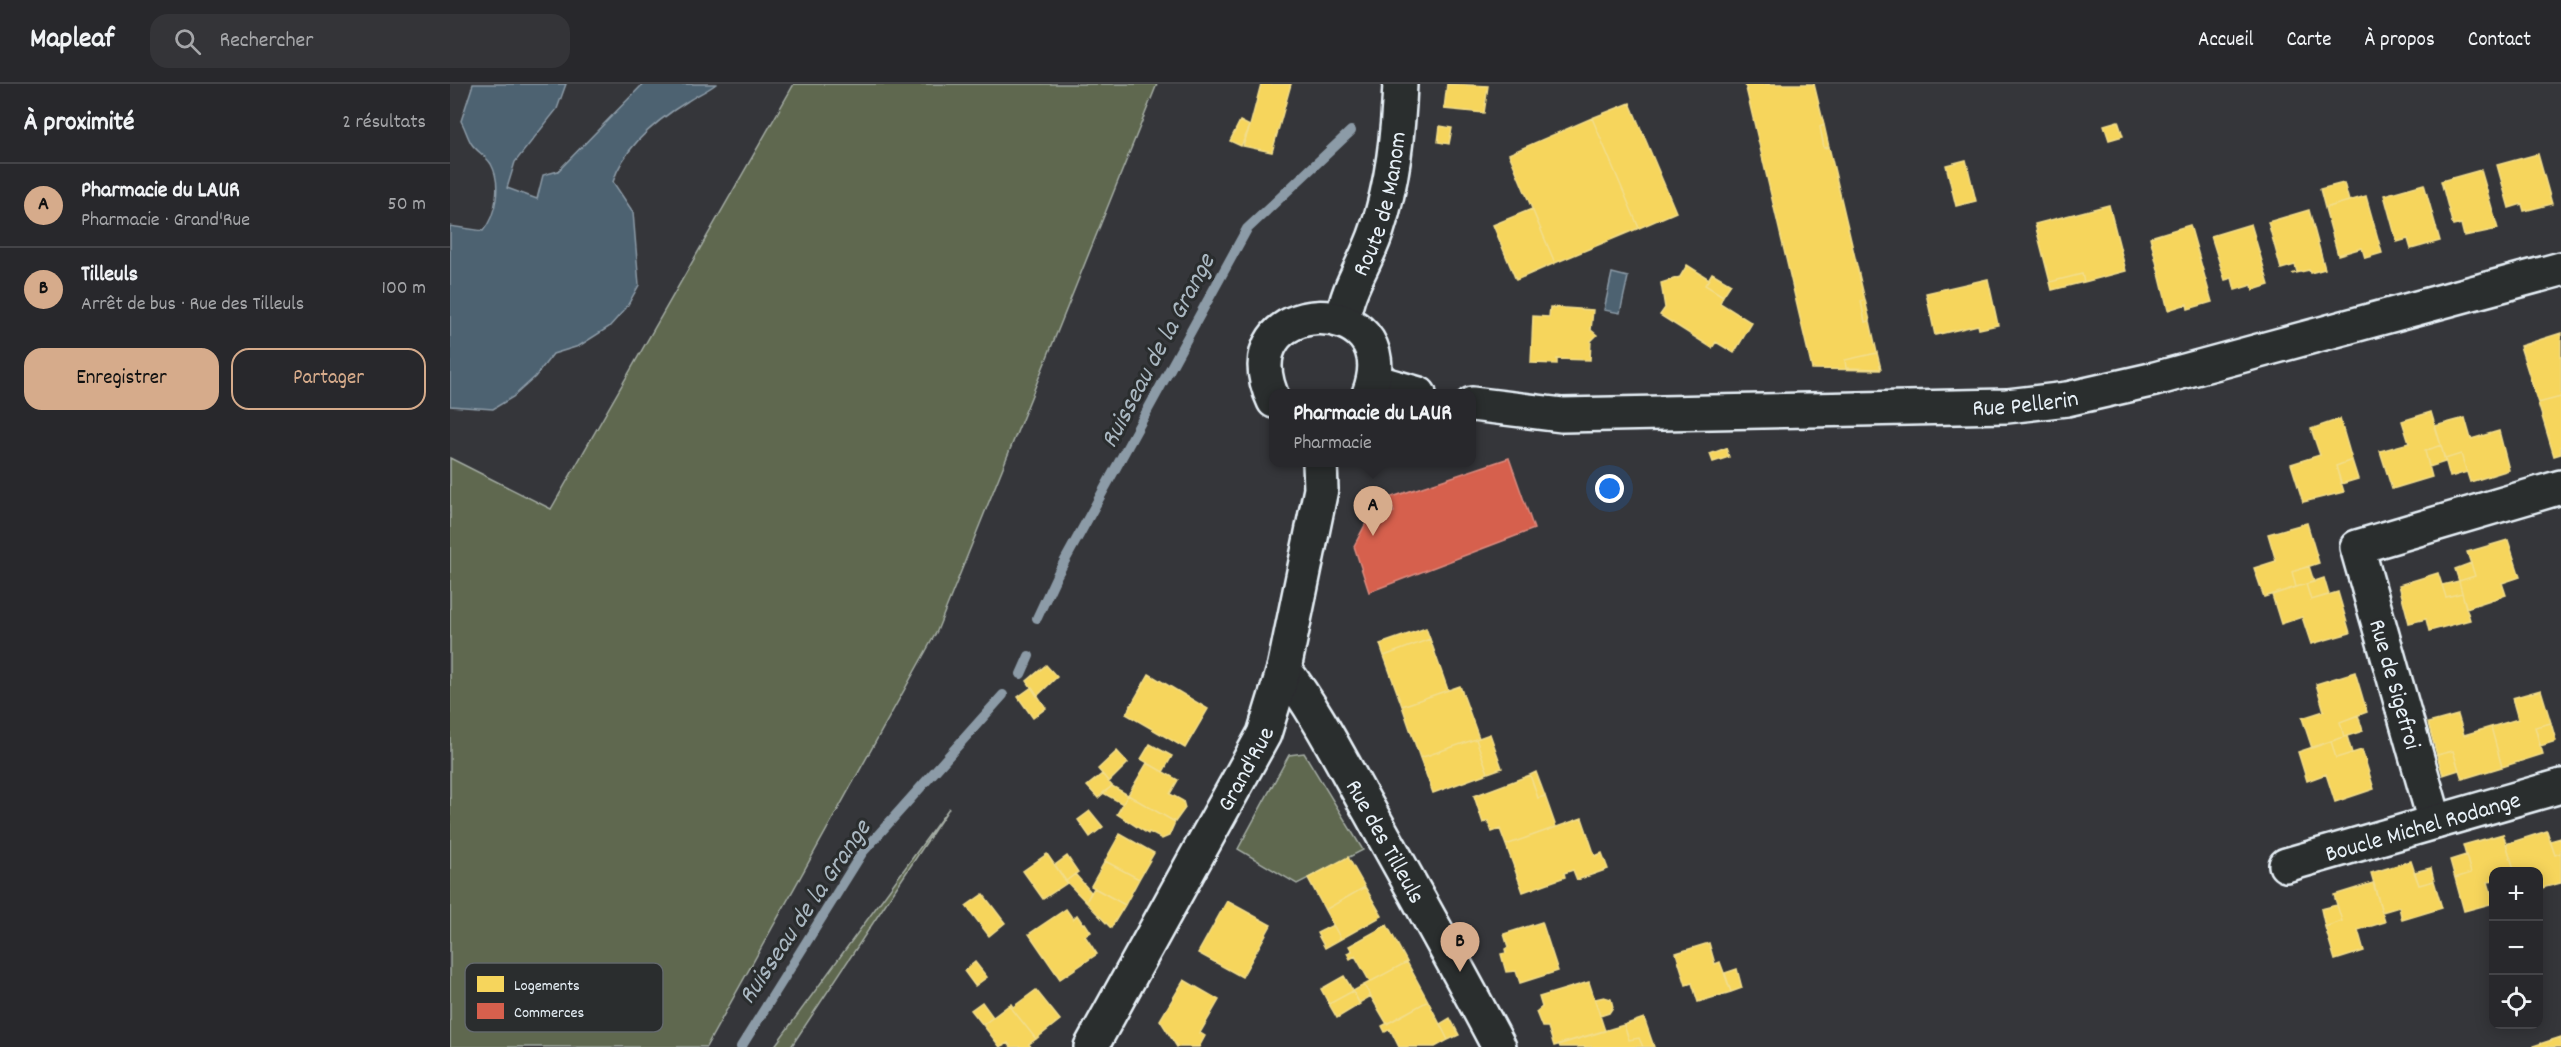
<!DOCTYPE html>
<html lang="fr">
<meta charset="utf-8">
<style>
:root{--surface:#28282c;--page:#343438;--text:#f1f3f6;--muted:#a5a6a9;--line:#444448;--accent:#d6ab8b}
body{margin:0;font-family:Dekko,sans-serif;background:var(--page);color:var(--text)}
.controls{position:absolute;right:18px;bottom:18px;display:grid;overflow:hidden;border-radius:12px;box-shadow:0 3px 15px #0003}
.controls button{width:54px;height:54px;display:grid;place-items:center;padding:0;border:0;border-bottom:2px solid var(--line);background:var(--surface);color:var(--text);font:30px sans-serif}
.you{position:absolute;left:1160px;top:405px;width:21px;height:21px;margin:-15px;border:4px solid #fff;border-radius:50%;background:#1a73e8;box-shadow:0 0 0 9px #1a73e833}
.badge{display:grid;place-items:center;width:39px;height:39px;border-radius:50%;background:var(--accent);color:#111;font-size:20px;font-weight:700}
.pin{position:absolute;translate:-50% -50px;filter:drop-shadow(0 2px 3px #0008)}
.pin::after{content:'';position:absolute;top:32px;width:21px;height:18px;background:inherit;clip-path:polygon(0 0,100% 0,50% 100%)}
.popup{position:absolute;left:819px;top:305px;width:207px;height:78px;box-sizing:border-box;display:grid;place-content:center;border-radius:12px;background:var(--surface);filter:drop-shadow(0 2px 4px #0005);font-size:20px;white-space:nowrap;color:var(--muted)}
.popup b{font-size:22px;color:var(--text)}
.popup::after{content:'';position:absolute;left:50%;top:100%;margin-left:-12px;border:12px solid transparent;border-top-color:var(--surface)}
.list{margin:0;padding:0;list-style:none}
h2{display:flex;justify-content:space-between;align-items:center;height:78px;margin:0;padding:0 24px;font-size:26px}
h2 small{font-size:20px;font-weight:400;color:var(--muted)}
.list li{display:grid;grid-template-columns:39px 1fr auto;gap:18px;align-items:center;box-sizing:border-box;height:84px;padding:0 24px;border-top:2px solid var(--line)}
.list b{display:block;font-size:22px;white-space:nowrap}
.list p{margin:0;font-size:20px;white-space:nowrap;color:var(--muted)}
.list em{font-size:20px;font-style:normal;color:var(--muted)}
.actions{display:flex;gap:12px;padding:18px 24px}
.actions a{flex:1;padding:14px 0;border:2px solid var(--accent);border-radius:18px;text-align:center;font-size:21px;color:var(--accent)}
.actions .main{background:var(--accent);color:#111}
.icon{flex:none;width:33px;height:33px;fill:none;stroke:currentColor;stroke-width:2;stroke-linecap:round;stroke-linejoin:round}
.map{position:relative;flex:none;width:2111px;height:963px;overflow:hidden}
header{display:flex;align-items:center;gap:36px;box-sizing:border-box;height:84px;padding:0 30px;background:var(--surface);border-bottom:2px solid var(--line)}
header strong{font-size:28px}
nav{display:flex;gap:33px;margin-inline-start:auto;font-size:21px}
.search{width:420px;height:54px;background:var(--page);display:flex;align-items:center;gap:15px;box-sizing:border-box;padding:0 21px;border-radius:18px;color:var(--muted);font-size:22px}
main{display:flex}
aside{flex:1;background:var(--surface)}
.map>svg:first-child{display:block}
.green{fill:#5f684f;stroke:#a4aca4;stroke-width:1.5}
.water{fill:#4e6271;stroke:#8c9ba7;stroke-width:1.5}
.homes{fill:#f6d55c;stroke:#f2dd8b;stroke-width:1.5}
.shops{fill:#d6604d;stroke:#db8c80;stroke-width:1.5}
.lines{fill:none;stroke-linecap:round;stroke-linejoin:round}
.stream{stroke:#8c9ba7;stroke-width:10}
.minor-casing{stroke:#e8f1f8;stroke-width:38}
.minor{stroke:#2a2d2e;stroke-width:33}
.labels{text-anchor:middle;stroke-width:6;stroke-linejoin:round;paint-order:stroke}
.street-label{font-size:24px;fill:#e8f1f8;stroke:#2a2d2e}
.water-label{font-size:26px;font-style:italic;fill:#aab8c2;stroke:#2a2d2e}
.key{fill:#2a2d2e;stroke:#63686b;stroke-width:1.5}
.key-label{font-size:16px;fill:#e8f1f8}
</style>
<header>
<strong>Mapleaf</strong>
<div class="search"><svg class="icon" aria-label="search" viewBox="0 0 24 24"><circle cx="10" cy="10" r="6"/><path d="M15 15l6 6"/></svg>Rechercher</div>
<nav><a>Accueil</a><a>Carte</a><a>À propos</a><a>Contact</a></nav>
</header>
<main>
<aside>
<h2>À proximité<small>2 résultats</small></h2>
<ul class="list">
<li><span class="badge">A</span><div><b>Pharmacie du LAUR</b><p>Pharmacie · Grand'Rue</p></div><em>50 m</em></li>
<li><span class="badge">B</span><div><b>Tilleuls</b><p>Arrêt de bus · Rue des Tilleuls</p></div><em>100 m</em></li>
</ul>
<div class="actions"><a class="main">Enregistrer</a><a>Partager</a></div>
</aside>
<div class="map">
<svg width="2111" height="963" viewBox="0 0 2111 963">
<rect width="100%" height="100%" fill="#35363a"/>
<filter id="ink" filterUnits="userSpaceOnUse"><feTurbulence type="fractalNoise" baseFrequency=".0167" numOctaves="2"/><feDisplacementMap in="SourceGraphic" scale="12" xChannelSelector="R" yChannelSelector="G"/><feConvolveMatrix kernelMatrix="1 2 1 2 8 2 1 2 1" color-interpolation-filters="sRGB"/></filter>
<g filter="url(#ink)">
<path class="green" d="M344 0H707L487 547 256 963H0V374L101 425Z
M854 669 913 766 847 800 788 765 839 671Z
M499 724 341 963H324Z"/>
<path class="water" d="M23 0H116L107 25 65 78 57 104 87 115 93 91 108 87 193 0H266C257 7 247 11 238 17 207 36 174 62 163 98L183 128 189 201 176 224 159 243 129 262 103 270 85 293 63 313 43 325 0 322V142L33 147C46 131 52 100 41 80 36 72 26 67 21 59 17 52 15 44 11 37Z
M1162 189 1178 193 1170 229 1154 226Z"/>
<path class="homes" d="M811 0H841L822 68 793 62 800 42Z
M997 0 1038 2 1034 29 994 25Z
M1295 0H1364L1374 41 1370 43 1373 58 1374 64 1379 63 1415 216 1411 217 1415 238 1420 237 1427 269 1395 276 1396 284 1431 286 1362 285Z
M1180 19 1226 128 1189 144 1142 34Z
M1142 34 1189 144 1105 179 1059 70Z
M790 37 800 42 791 62 780 57Z
M1668 37 1673 52 1659 56 1654 41Z
M1374 41 1379 63 1374 64 1370 43Z
M990 42 1002 44 999 60 988 58Z
M2088 70 2102 120 2074 127 2072 120 2059 124 2047 81Z
M1516 76 1526 117 1506 122 1496 81Z
M2031 86 2048 145 2014 152 2011 140 2003 142 1991 97Z
M1894 99 1899 117 1875 124 1870 105Z
M1974 100 1990 157 1961 165 1958 155 1947 158 1934 111Z
M1916 112 1932 169 1915 174 1912 164 1888 171 1875 124Z
M1659 121 1676 187 1634 198 1632 190 1600 198 1585 140Z
M1082 125 1105 179 1066 196 1043 141Z
M1859 126 1875 185 1860 189 1859 186 1842 190 1847 188 1845 181 1831 185 1818 138Z
M1801 140 1819 201 1803 206 1802 201 1785 206 1782 194 1775 196 1761 152Z
M1740 141 1762 218 1738 225 1737 220 1718 226 1700 153Z
M1237 181 1259 195 1255 201 1273 212 1270 219 1302 239 1284 269 1266 258 1262 264 1210 231 1215 224 1211 199 1230 193Z
M1262 189 1281 200 1273 212 1255 201Z
M1632 190 1634 198 1602 206 1600 198Z
M1538 195 1548 241 1529 245 1528 241 1485 251 1476 209Z
M1415 216 1420 237 1415 238 1411 217Z
M1100 223 1143 226 1141 246 1147 251 1141 257 1140 276 1107 275V280L1081 279 1083 232 1099 233Z
M2111 249V313L2088 319 2070 262Z
M1427 269 1431 285 1396 284 1395 276Z
M2111 313V370L2104 372 2088 319Z
M1981 328 1991 361 1975 367 1982 393 1942 405 1930 367 1959 359 1952 337Z
M2015 334 2021 355 2049 347 2059 386 2020 398 2011 370 1995 375 1985 342Z
M1890 335 1902 376 1886 382 1894 408 1853 418 1841 380 1870 371 1861 345Z
M1991 361 1995 378 1979 383 1975 367Z
M1276 364 1279 373 1263 378 1260 370Z
M2011 370 2017 388 2000 393 1995 375Z
M1902 376 1908 395 1891 400 1886 382Z
M1857 439 1869 479 1842 488 1846 503 1814 513 1804 484 1826 477 1818 450Z
M2058 456 2070 493 2052 499 2056 511 2016 524 2009 497 2025 492 2017 468Z
M2021 479 2025 492 2009 497 2005 485Z
M1859 482 1864 498 1846 503 1842 488Z
M1988 489 1996 513 2012 509 2020 536 1979 547 1976 535 1959 539 1949 501Z
M1874 494 1879 511 1861 516 1856 500Z
M2009 497 2012 509 1996 513 1992 501Z
M1856 500 1861 516 1888 508 1900 549 1861 560 1852 533 1831 540 1822 511Z
M976 544 980 555 934 572 930 560Z
M980 555 998 606 952 622 934 572Z
M596 581 607 593 587 612 577 597Z
M1905 588 1917 628 1890 638 1894 653 1862 664 1852 634 1874 627 1866 600Z
M699 590 758 625 735 664 676 630Z
M1010 602 1029 654 970 674 952 622Z
M582 603 596 624 583 634 568 613Z
M2091 606 2101 639 2085 643 2093 670 2052 683 2041 643 2068 635 2062 614Z
M1908 631 1913 647 1894 653 1890 638Z
M2008 631 2014 651 2041 643 2052 683 2012 695 2003 667 1987 671 1978 639Z
M2101 639 2106 657 2090 662 2085 643Z
M1040 650 1052 684 1038 689 1026 655Z
M1897 652 1902 669 1886 674 1881 657Z
M1026 655 1038 689 983 709 970 674Z
M1881 657 1886 674 1912 666 1924 705 1885 718 1876 690 1857 697 1848 668Z
M700 660 722 672 713 688 691 675Z
M667 667 678 679 659 698 648 685Z
M2003 667 2009 686 1993 691 1987 671Z
M697 679 728 696 720 710 733 717 735 724 725 738 678 711Z
M1086 688 1095 712 1088 714 1080 691Z
M652 690 662 702 648 714 637 702Z
M1080 691 1088 714 1095 712 1106 743 1056 761 1050 745 1042 748 1038 737 1033 739 1024 712Z
M662 702 678 711 673 720 653 709Z
M678 711 725 738 719 752 712 755 699 748 698 750 667 730Z
M640 727 653 743 640 753 628 736Z
M1132 734 1145 772 1152 769 1158 785 1127 796 1123 786 1114 789 1115 793 1073 808 1056 761Z
M2097 747 2105 771 2111 769V799L2088 805V788H2065L2056 760Z
M670 750 704 769 689 795 655 777Z
M2053 750 2065 788H2044V797L2038 798 2044 819 2014 827 2005 794 2021 789 2013 761Z
M2111 754V769L2105 771 2100 757Z
M597 770 617 799 593 815 573 787Z
M2016 771 2021 789 2005 794 2000 776Z
M617 772 628 788 616 797 605 781Z
M898 773 915 803 875 826 858 794Z
M655 777 689 795 675 821 641 802Z
M1961 777 1969 801 1984 797 1992 824 1952 836 1949 823 1932 828 1921 789Z
M1981 784 1984 797 1969 801 1964 788Z
M625 790 641 808 636 818 616 797Z
M1923 799 1935 838 1908 846 1914 867 1885 876 1875 843 1892 837 1884 811Z
M915 803 932 832 891 855 875 826Z
M644 804 675 821 661 844 636 818Z
M533 810 555 839 539 852 516 822Z
M777 817 821 841 792 893 748 869Z
M1887 821 1892 837 1875 843 1871 825Z
M616 825 623 835 627 831 633 840 635 839 641 848 635 852 647 870 610 895 579 850Z
M1092 838 1108 887 1070 899 1066 887 1056 888 1051 870 1056 869 1055 865 1058 863 1054 850Z
M883 841 891 855 875 864 867 849Z
M937 841 957 878 920 898 905 872 900 875 897 869 902 867 899 862Z
M1259 859 1265 880 1270 878 1281 908 1248 918 1242 899 1236 901 1226 869Z
M525 878 537 893 525 902 514 887Z
M957 878 978 917 937 940 914 901Z
M1287 885 1292 904 1281 908 1275 889Z
M894 892 903 907 879 920 871 905Z
M734 896 769 916 750 949 755 952 749 963H727L710 936Z
M1139 898 1155 947 1104 962 1098 943H1092L1086 928 1092 923 1089 913Z
M914 901 921 912 909 919 903 907Z
M586 906 610 936 586 955 559 921 561 920 563 923Z
M903 907 910 920 887 934 879 920Z
M1154 913 1161 915 1163 923 1159 929 1150 932 1145 915Z
M978 917 998 956 985 963H949L940 945 935 948 932 942Z
M532 918 543 933 533 941 521 926Z
M559 921 586 955 579 960 581 963H561L558 959 550 963 533 941Z
M1000 934 1009 951 998 956 990 940Z
M1194 934 1204 963H1193L1189 954 1179 956 1174 941Z
M1174 941 1179 956 1189 954 1193 963H1110L1109 960Z
M2111 953V963H2083V962Z"/>
<path class="shops" d="M1059 374 1084 445 919 508 904 462 916 439 944 428 939 414Z"/>
<g class="lines">
<path class="stream" d="M587 534 607 491 797 145 901 47
M571 590 579 572
M291 963 412 769 553 611"/>
<g class="minor-casing">
<g id="minor">
<path id="s1" d="M893 236C897 202 917 178 927 146 943 98 948 50 950 0"/>
<path d="M924 297 969 310"/>
<path d="M824 317C773 209 959 205 919 310"/>
<path id="s2" d="M1022 320 1112 331 1557 322 1617 315 1705 295 2111 185"/>
<path id="s3" d="M834 585C867 628 892 679 919 726 963 805 1007 883 1049 963"/>
<path d="M1985 738 1907 463 2111 403"/>
<path id="s4" d="M1836 781 2111 702"/>
<path id="s5" d="M641 963 814 650 834 585 871 405 870 378"/>
</g>
</g>
<use href="#minor" class="minor"/>
</g>
</g>
<g class="labels">
<g class="street-label">
<text dy="8" stroke="none"><textPath href="#s1" startOffset="123">Route de Manom</textPath></text>
<text dy="8" stroke="none"><textPath href="#s2" startOffset="554">Rue Pellerin</textPath></text>
<text transform="translate(1946 600) rotate(74)" y="8">Rue de Sigefroi</text>
<text dy="8" stroke="none"><textPath href="#s5" startOffset="318">Grand'Rue</textPath></text>
<text dy="8" stroke="none"><textPath href="#s4" startOffset="142">Boucle Michel Rodange</textPath></text>
<text dy="8" stroke="none"><textPath href="#s3" startOffset="200">Rue des Tilleuls</textPath></text>
</g>
<g class="water-label">
<text transform="translate(706 266) rotate(-62)" y="9">Ruisseau de la Grange</text>
<text transform="translate(353 827) rotate(-56)" y="9">Ruisseau de la Grange</text>
</g>
</g>
<rect x="15" y="879" width="198" height="69" rx="9" class="key"/>
<rect x="27" y="892" width="27" height="16" fill="#f6d55c"/>
<rect x="27" y="919" width="27" height="16" fill="#d6604d"/>
<g class="key-label">
<text x="64" y="906">Logements</text>
<text x="64" y="933">Commerces</text>
</g>
</svg>
<div class="controls">
<button>+</button>
<button>−</button>
<button><svg class="icon" aria-label="locate" viewBox="0 0 24 24"><circle cx="12" cy="12" r="6"/><path d="M12 2v4M12 18v4M2 12h4M18 12h4"/></svg></button>
</div>
<div class="you"></div>
<div class="pin badge" style="left:923px;top:452px">A</div>
<div class="popup"><b>Pharmacie du LAUR</b>Pharmacie</div>
<div class="pin badge" style="left:1010px;top:888px">B</div>
</div>
</main>
